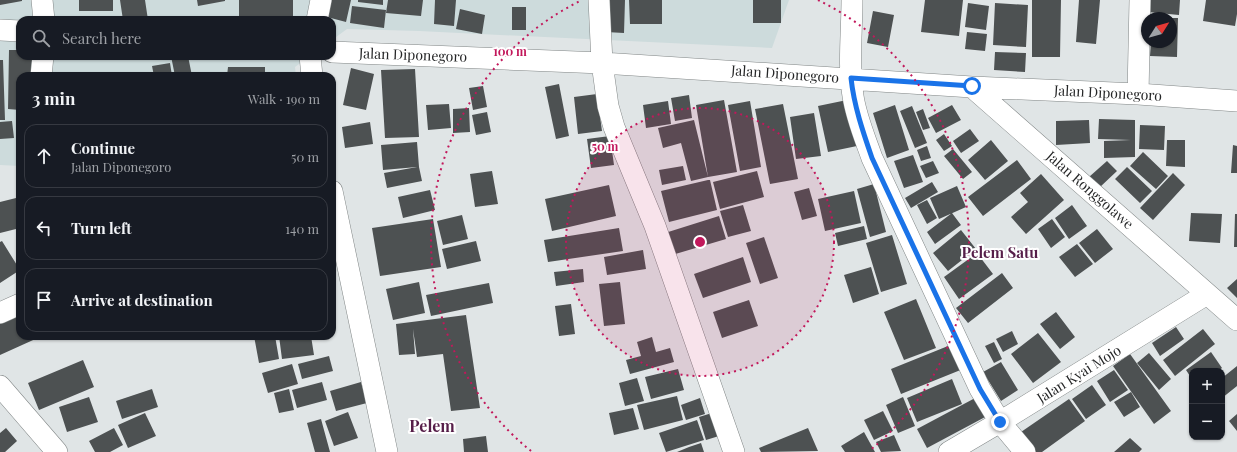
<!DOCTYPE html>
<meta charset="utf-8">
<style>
:root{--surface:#171b24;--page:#20242c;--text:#f1f3f6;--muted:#9ea1a6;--line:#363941}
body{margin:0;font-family:"Playfair Display",serif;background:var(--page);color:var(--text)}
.controls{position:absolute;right:12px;bottom:12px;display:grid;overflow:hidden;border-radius:8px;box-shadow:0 1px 3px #0004}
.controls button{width:36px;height:36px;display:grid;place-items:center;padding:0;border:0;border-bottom:1px solid var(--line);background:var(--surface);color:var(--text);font:20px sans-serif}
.compass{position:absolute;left:1141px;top:12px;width:36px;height:36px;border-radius:50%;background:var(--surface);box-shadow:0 1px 3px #0004;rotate:53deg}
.stop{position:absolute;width:12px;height:12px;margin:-9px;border:3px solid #1a73e8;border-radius:50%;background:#fff}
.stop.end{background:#1a73e8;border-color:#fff;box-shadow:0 1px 4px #0008}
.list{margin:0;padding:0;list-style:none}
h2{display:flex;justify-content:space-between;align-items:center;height:52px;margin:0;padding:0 16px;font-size:17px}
h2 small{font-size:13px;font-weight:400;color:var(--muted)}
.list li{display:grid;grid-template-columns:26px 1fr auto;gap:12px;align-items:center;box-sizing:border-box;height:64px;margin:0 8px 8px;padding:0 8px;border:1px solid var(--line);border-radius:12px}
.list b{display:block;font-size:15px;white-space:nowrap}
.list p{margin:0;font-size:13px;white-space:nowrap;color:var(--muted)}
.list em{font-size:13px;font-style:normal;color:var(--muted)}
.icon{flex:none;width:22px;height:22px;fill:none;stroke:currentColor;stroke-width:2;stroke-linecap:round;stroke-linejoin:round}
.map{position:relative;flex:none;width:1237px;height:452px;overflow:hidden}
.search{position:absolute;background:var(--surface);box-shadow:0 1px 3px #0004;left:16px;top:16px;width:320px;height:44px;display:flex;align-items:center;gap:10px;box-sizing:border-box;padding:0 14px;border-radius:12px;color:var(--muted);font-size:15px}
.panel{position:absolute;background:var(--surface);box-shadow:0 1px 3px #0004;left:16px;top:72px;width:320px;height:268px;border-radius:12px}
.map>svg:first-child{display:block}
.built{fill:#cddbdc}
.building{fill:#4d5152}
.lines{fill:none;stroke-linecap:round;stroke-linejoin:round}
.minor-casing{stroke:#818686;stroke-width:22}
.minor{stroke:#fff;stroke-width:21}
.route{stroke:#1a73e8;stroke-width:5}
.ring{fill:none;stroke:#c2185b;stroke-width:2;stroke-dasharray:2 4}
.labels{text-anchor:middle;stroke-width:4;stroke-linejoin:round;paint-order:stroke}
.street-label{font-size:14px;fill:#252627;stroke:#fff}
.neighbourhood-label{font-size:15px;font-weight:bold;fill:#561e49;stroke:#fff}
.quarter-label{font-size:16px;font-weight:bold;fill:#561e49;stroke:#fff}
.centre{fill:#c2185b;stroke:#fff;stroke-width:2}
.ring-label{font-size:12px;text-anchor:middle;font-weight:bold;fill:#c2185b;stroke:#fff;stroke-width:4;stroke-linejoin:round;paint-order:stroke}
</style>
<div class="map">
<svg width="1237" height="452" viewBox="0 0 1237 452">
<rect width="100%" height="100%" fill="#e0e5e6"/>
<path class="built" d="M0 0H789L772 48 419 31 347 29 332 40V20H20V56H310L295 67 296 76H20V166L0 165Z"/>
<path class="building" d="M0 0H22V1L0 5Z
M79 0H113V11H79Z
M120 0H145L148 20H123Z
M197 0H225V1L198 6Z
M239 0H293V20H239Z
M331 0H351L346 22 327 17Z
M358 0H383V5L358 2Z
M388 0H423L421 16 386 13Z
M435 0H456L454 26 434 24Z
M607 0H625L624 33 606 32Z
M629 0H662V24H630Z
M753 0H781V23H753Z
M925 0H963L959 36 921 32Z
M1032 0H1061L1060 57H1032Z
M1079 0H1100L1096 44 1076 42Z
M1150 0H1180L1179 15 1148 12Z
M1206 0H1237V14L1235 26 1203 21Z
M968 3 989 6 986 30 965 27Z
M995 3 1028 5 1026 47 993 45Z
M352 6 386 10 384 28 350 23Z
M512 7H526V30H512Z
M460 9 485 15 482 34 456 29Z
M873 11 894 15 888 47 867 43Z
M1171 18H1178L1177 57 1150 56 1151 42H1171Z
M967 32 987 34 985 51 965 49Z
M9 50H20V56H35V76H20V110L8 109Z
M995 52 1026 53 1025 72 994 70Z
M171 56H188L192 76H175Z
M0 60H3L5 120H0Z
M170 63 172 76H154L152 66Z
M228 67H265V76H227Z
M351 68 374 74 366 110 343 105Z
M415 69 419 137 385 138 381 70Z
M559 84 569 136 556 139 545 87Z
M483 86 487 107 473 110 469 88Z
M597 94 602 131 578 134 574 97Z
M689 95 692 118 675 121 671 98Z
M724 100 737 172 708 177 696 105Z
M847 100 857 146 828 152 818 106Z
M668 101 671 124 646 128 643 105Z
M750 101 761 167 740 171 728 105Z
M449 104 451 128 428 130 426 105Z
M783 104 798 179 770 184 755 109Z
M895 105 909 150 887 158 873 113Z
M952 105 961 120 936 133 928 118Z
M912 106 927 143 915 148 900 111Z
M469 108 470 132 453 133V109Z
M923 109 930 128 923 130 916 112Z
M487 112 491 132 476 135 472 115Z
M814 113 821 156 796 159 790 117Z
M1099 119 1135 120V157L1104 158V141L1131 140 1098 139Z
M694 120 708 177 691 181 681 143 663 148 658 128Z
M1089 120 1090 143 1056 145V121Z
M12 121 14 138 0 139V122Z
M370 122 373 144 345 148 342 127Z
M1140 125 1165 126 1164 150 1139 149Z
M970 129 979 141 961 153 953 141Z
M944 134 952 146 944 151 936 140Z
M610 136 614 165 591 168 587 139Z
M991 140 1008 161 985 180 968 160Z
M1167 140H1185V167L1166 166Z
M417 142 419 167 422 181 387 188 384 173 417 167 383 170 381 145Z
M1233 145 1237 146V173H1231Z
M927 146 931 158 921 161 917 150Z
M953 149 972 172 963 179 944 156Z
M1143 152 1168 176 1156 189 1130 166Z
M913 155 923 182 904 188 894 161Z
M1017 160 1031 179 983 216 968 197Z
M933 161 939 173 926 178 920 166Z
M1107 161 1117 171 1099 188 1089 177Z
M683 166 686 180 662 185 659 170Z
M1127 167 1152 191 1140 203 1115 179Z
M492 171 498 204 475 207 470 174Z
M757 171 764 197 720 209 713 182Z
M1173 173 1185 185 1153 220 1140 208Z
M1041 174 1064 200 1026 234 1011 217 1028 202 1020 193Z
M708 180H710L717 210 669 222 661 191Z
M932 182 938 192 911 208 905 198Z
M874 184 886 232 870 237 857 189Z
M609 185 616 216 552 231 545 199Z
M957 186 966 207 939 219 930 198Z
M809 188 817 216 802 220 794 192Z
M430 190 435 210 403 218 398 197Z
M854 191 861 223 825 231 818 199Z
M16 198 20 215V228L0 233V202Z
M927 200 937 218 927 224 917 205Z
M743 205 751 231 728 237 720 211Z
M1072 205 1087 226 1069 239 1055 218Z
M952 213 961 225 935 244 927 232Z
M1191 213 1222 214 1220 243 1189 241Z
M1235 214H1237V247H1234Z
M462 215 468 239 443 245 437 221Z
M719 216 726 239 672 255 665 233Z
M433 219 441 267 380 276 372 228Z
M1052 219 1065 237 1051 248 1038 229Z
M864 226 867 239 838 246 835 233Z
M619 228 623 251 548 262 544 240Z
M1097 229 1113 249 1095 263 1079 243Z
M961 230 976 249 948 271 933 253Z
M892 235 907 284 881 292 866 243Z
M764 237 778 278 760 284 746 243Z
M2 241 20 270 0 283V242Z
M476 241 481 261 447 269 442 249Z
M1077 244 1093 264 1075 277 1059 257Z
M643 250 646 269 607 275 604 257Z
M977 253 993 274 959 299 944 277Z
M743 257 751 282 703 298 694 274Z
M871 267 879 294 853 303 844 275Z
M583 269 584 282 556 286 554 272Z
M1002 273 1013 288 968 323 956 308Z
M1237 279V298L1227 288Z
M419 282 425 313 393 320 386 289Z
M620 282 625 324 604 326 599 284Z
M489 283 493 303 431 316 426 295Z
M916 299 936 348 904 360 884 312Z
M749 300 758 326 722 338 713 312Z
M571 304 575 334 559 336 555 306Z
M20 312V336H42L0 355V322Z
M1056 312 1075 337 1060 349 1040 324Z
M466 315 480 408 451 411 443 354 417 357 413 329 415 354 399 355 396 324Z
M1176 327 1184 339 1160 356 1152 343Z
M1203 329 1215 344 1175 376 1163 360Z
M1012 331 1018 344 1003 352 996 339Z
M1038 333 1061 362 1033 383 1011 354Z
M254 336H275L279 359 259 363Z
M279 336H311L314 355 282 359Z
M652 337 656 352 670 348 674 362 630 374 626 360 641 356 637 342Z
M994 342 1002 359 994 363 985 346Z
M953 344 963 369 901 394 891 369Z
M1211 352 1222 368 1218 371H1192V379L1186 370Z
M1149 353 1171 379 1159 390 1137 363Z
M1130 354 1171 411 1154 424 1113 366Z
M329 356 333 371 302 379 298 364Z
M83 360 94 387 39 410 28 383Z
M1001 362 1018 390 1001 401 983 372Z
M292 364 298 384 268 393 262 373Z
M1237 366V386L1222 398V378Z
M678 369 684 390 651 399 645 377Z
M1114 370 1128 390 1110 402 1097 381Z
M637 378 644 401 625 406 619 383Z
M952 379 962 404 917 422 907 398Z
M322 382 327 400 297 408 292 390Z
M361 382 367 403 336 411 330 391Z
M1092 385 1106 405 1086 419 1072 399Z
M152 389 158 407 122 419 116 401Z
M289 389 294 410 279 413 274 393Z
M1131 392 1140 407 1124 417 1114 402Z
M677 396 683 420 644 430 637 405Z
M89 397 98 422 67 432 59 407Z
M903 397 915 426 898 433 886 405Z
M977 397 987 416 927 448 917 429Z
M700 398 705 414 686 420 681 405Z
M1069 399 1085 421 1042 452H1035L1021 432Z
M633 408 639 429 614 435 609 413Z
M883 411 893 431 874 440 864 420Z
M348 412 358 438 334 446 325 421Z
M145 413 156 436 128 448 118 425Z
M712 413 719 436 706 440 699 417Z
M1237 414V431L1229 421Z
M321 419 330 452H315L307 423Z
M697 420 704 440 666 452 659 433Z
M6 428 17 441 5 452H0V433Z
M114 428 123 445 110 452H95L89 441Z
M808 428 818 451 761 452 759 448Z
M864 432 875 452H845L841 446Z
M894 435 901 451 881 452 876 442Z
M486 436 488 452H464L463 439Z
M1130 438 1142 449 1139 452H1114Z
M701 443 704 452H677L689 447Z"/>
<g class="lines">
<g class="minor-casing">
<path id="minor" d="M42 0 44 20
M599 0 602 63 608 106 614 127 655 226 734 452
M852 0C852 30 848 67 853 96 856 117 865 138 872 158L980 389 1000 422 1025 452
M317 20 321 0
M0 30 20 31
M332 52 602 63 972 87 1138 94 1237 101
M310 56 312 76
M41 76 43 56
M972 87 1237 320
M1138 94 1140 0
M332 191 387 452
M0 313 20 304
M0 386 57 452
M949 452 1000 422 1207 294"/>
</g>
<use href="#minor" class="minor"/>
</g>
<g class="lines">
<path class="route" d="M972 86 851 78C854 106 863 132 872 158L980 389 1000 422"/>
</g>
<circle cx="700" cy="242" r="134" fill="#c2185b" fill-opacity=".12"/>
<g class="ring">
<circle cx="700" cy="242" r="134"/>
<path d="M531 451A269 269 0 0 1 582 0M818 0A269 269 0 0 1 869 451"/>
</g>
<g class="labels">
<g class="street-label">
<text transform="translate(413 55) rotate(2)" y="5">Jalan Diponegoro</text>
<text transform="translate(785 74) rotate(4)" y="5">Jalan Diponegoro</text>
<text transform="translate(1108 93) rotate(3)" y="5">Jalan Diponegoro</text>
<text transform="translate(1090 190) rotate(41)" y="5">Jalan Ronggolawe</text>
<text transform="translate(1079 374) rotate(-32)" y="5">Jalan Kyai Mojo</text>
</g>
<g class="neighbourhood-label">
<text x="1000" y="258">Pelem Satu</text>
</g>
<g class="quarter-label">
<text x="432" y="432">Pelem</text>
</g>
</g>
<circle cx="700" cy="242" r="6" class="centre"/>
<g class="ring-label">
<text x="510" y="56">100 m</text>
<text x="605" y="151">50 m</text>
</g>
</svg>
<div class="controls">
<button>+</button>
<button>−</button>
</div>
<svg class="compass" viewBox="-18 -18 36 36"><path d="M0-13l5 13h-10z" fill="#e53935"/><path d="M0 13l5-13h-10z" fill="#9ea1a6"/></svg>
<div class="stop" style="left:972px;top:86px"></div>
<div class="stop end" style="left:1000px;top:422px"></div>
<div class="search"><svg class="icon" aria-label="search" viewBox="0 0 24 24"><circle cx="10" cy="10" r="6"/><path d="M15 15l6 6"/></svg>Search here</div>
<section class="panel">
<h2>3 min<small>Walk · 190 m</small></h2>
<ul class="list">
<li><svg class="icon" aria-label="ahead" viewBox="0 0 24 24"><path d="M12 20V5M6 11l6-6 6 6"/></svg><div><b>Continue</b><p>Jalan Diponegoro</p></div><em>50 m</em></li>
<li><svg class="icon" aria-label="left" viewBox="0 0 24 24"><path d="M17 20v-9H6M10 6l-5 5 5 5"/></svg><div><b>Turn left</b></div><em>140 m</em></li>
<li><svg class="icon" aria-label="arrive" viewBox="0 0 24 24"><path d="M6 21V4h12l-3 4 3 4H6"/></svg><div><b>Arrive at destination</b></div></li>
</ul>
</section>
</div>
